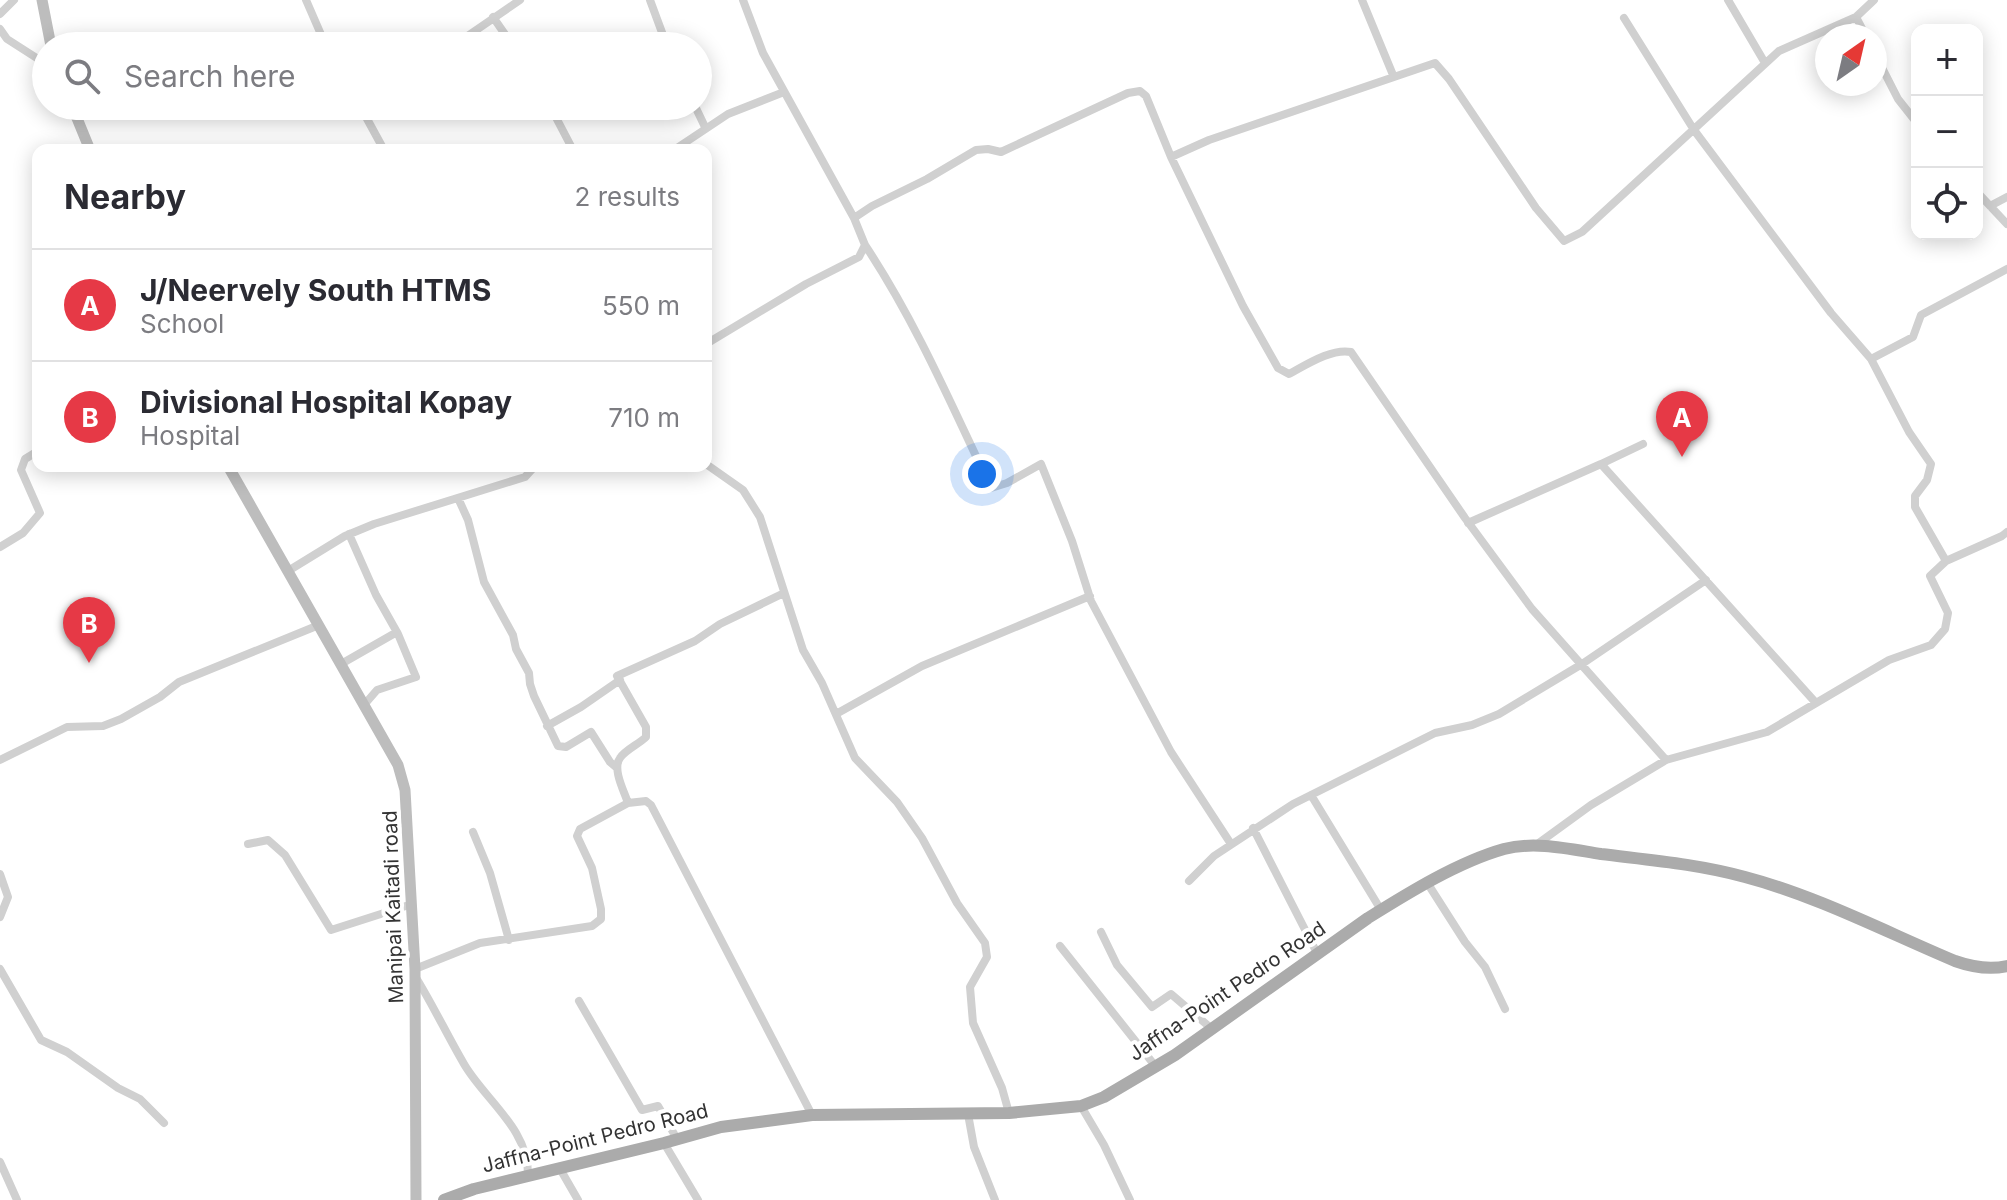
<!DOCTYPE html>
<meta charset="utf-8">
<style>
:root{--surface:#fff;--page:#f7f7f7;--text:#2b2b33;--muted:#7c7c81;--line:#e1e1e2;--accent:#e63946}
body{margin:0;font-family:Inter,sans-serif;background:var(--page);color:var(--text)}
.controls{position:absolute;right:24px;top:24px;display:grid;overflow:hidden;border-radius:16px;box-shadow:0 4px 20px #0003}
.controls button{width:72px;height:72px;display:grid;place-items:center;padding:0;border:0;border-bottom:2px solid var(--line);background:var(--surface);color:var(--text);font:40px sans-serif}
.compass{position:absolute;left:1815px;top:24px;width:72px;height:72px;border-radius:50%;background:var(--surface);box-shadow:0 4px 20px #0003;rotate:34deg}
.you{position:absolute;left:982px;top:474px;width:28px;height:28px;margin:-20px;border:6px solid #fff;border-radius:50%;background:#1a73e8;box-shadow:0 0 0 12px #1a73e833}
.badge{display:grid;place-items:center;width:52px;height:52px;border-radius:50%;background:var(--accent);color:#fff;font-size:26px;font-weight:700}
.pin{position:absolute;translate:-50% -66px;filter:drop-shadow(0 2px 4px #0008)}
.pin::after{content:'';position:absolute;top:42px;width:28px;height:24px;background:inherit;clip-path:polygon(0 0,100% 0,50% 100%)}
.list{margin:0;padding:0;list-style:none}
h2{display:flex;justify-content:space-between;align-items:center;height:104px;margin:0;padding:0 32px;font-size:34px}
h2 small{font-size:26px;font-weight:400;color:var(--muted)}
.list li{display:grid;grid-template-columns:52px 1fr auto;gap:24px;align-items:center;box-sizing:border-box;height:112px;padding:0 32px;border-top:2px solid var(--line)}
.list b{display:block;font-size:30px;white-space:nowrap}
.list p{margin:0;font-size:26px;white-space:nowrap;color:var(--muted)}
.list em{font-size:26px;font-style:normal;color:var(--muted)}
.icon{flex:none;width:44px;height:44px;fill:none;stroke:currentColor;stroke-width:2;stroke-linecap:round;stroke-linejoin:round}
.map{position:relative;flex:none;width:2007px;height:1200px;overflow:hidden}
.search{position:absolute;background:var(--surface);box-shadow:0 4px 20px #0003;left:32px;top:32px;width:680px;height:88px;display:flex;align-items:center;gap:20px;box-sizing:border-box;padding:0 28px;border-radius:44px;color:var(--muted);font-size:30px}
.panel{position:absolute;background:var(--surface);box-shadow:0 4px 20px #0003;left:32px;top:144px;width:680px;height:328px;border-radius:16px}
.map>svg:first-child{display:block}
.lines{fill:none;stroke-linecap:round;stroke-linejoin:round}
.minor{stroke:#d0d0d0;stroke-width:8}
.secondary{stroke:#bdbdbd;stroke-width:11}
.primary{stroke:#ababab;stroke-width:12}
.labels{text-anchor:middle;stroke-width:8;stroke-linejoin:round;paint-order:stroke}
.street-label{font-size:20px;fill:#333;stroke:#fff}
</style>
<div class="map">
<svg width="2007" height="1200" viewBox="0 0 2007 1200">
<rect width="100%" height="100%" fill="#fff"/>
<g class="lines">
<path class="minor" d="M306 0 326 46
M650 0 667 46
M743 0 763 53 854 218
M1362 0 1393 75
M1728 0 1765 63
M0 14 14 0
M493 17 513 46
M1856 17 1866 36
M0 29 7 39 46 64
M453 46 520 0
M1875 54 1898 99 1917 123
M360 106 384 150
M550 106 573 150
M695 106 705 127
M674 150 728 114 784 92
M1171 157 1243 306 1278 368 1289 374C1306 365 1332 348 1351 352L1465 518 1532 609 1666 760
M1977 192 2007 224
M1990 206 2007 197
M865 245C916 322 952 406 991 488L1007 483 1041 464 1072 541 1091 601 1171 752 1231 844
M706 344 806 284 859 257 865 245 854 218 872 206 927 179 976 150 988 149 1001 152 1128 93 1140 91 1146 96 1171 157 1209 140 1435 63 1449 79 1536 208 1564 241 1582 232 1779 51 1856 17 1874 0
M1871 359 1913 337 1921 315 2007 269
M1643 444 1601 464 1816 703
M706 464 743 490 760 517 803 650 822 683 855 758 897 802 922 838 957 903 985 943 987 957 970 987 973 1023 1002 1088 1009 1113
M458 498 468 520 484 582 513 635 516 649 529 673 530 684 534 696 558 746 566 747 591 732 610 762 617 768
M1468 523 1601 464
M349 534 376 595 398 634 416 677 377 690 364 705
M0 547 23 533 40 513 21 470 25 459 38 451
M1946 561 2002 536 2007 532
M288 571 345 536 374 524 525 477 535 466
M341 664 397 632
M836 714 922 666 1090 596
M547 726 581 707 620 680
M0 760 67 727 103 726 121 719 160 697 179 682 319 625
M1311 795 1381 910
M628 803C624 791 612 769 620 758 625 750 639 744 646 737V727L617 676 695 641 720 624 784 593
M1253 828 1318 955
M473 832 490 873 509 940
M248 844 268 840 285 855 331 930 412 904
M1536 845 1591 805 1666 760 1767 732 1889 660 1931 645 1945 629 1948 613 1930 576 1946 561 1915 507V496L1927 480 1931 464 1909 432 1871 359 1831 313 1694 130 1624 18
M0 874 8 897 0 917
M1189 881 1214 856 1293 804 1435 733 1472 725 1499 714 1582 664 1706 580
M1428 884 1465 942 1485 967 1505 1009
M1101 932 1117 965 1152 1007 1171 994 1212 1029
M1060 946 1156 1067
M0 969 41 1040 67 1052 118 1088 140 1099 164 1123
M415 969 480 943 592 926 601 919V909L592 868 577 836 580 829 628 803 646 801 651 805 812 1115
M415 976C433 1005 447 1035 464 1064 485 1100 529 1129 528 1175
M579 1001 642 1110 658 1106 677 1139
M1081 1106 1104 1145 1130 1200
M968 1114 974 1147 995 1200
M664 1143 698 1200
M0 1162 17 1200
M559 1167 578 1200"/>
<path class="secondary" d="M42 0 51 46
M72 106 90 150
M228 466 398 765 405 790 415 969 416 1200"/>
<path class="primary" d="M444 1200 474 1189 664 1143 721 1127 812 1115 1009 1113 1081 1106 1104 1097 1175 1055 1368 918C1408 893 1458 862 1504 849 1535 841 1569 849 1601 854 1649 860 1698 864 1745 877 1817 896 1886 932 1955 961 1972 967 1989 970 2007 966"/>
</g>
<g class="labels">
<g class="street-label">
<text transform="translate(393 907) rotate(-92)" y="7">Manipai Kaitadi road</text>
<text transform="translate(1227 991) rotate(-34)" y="7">Jaffna-Point Pedro Road</text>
<text transform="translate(595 1138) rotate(-14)" y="7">Jaffna-Point Pedro Road</text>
</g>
</g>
</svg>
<div class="controls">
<button>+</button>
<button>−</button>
<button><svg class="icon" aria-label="locate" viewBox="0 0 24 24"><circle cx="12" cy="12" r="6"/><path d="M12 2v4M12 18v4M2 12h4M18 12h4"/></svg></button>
</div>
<svg class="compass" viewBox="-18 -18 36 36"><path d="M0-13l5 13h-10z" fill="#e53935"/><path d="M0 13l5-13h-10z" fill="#7c7c81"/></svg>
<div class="you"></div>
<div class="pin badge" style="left:1682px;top:457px">A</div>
<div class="pin badge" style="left:89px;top:663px">B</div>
<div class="search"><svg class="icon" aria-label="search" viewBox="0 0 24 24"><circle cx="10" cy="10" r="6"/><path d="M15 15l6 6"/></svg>Search here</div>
<section class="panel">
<h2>Nearby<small>2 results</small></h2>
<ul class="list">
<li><span class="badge">A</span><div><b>J/Neervely South HTMS</b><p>School</p></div><em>550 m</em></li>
<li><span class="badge">B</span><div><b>Divisional Hospital Kopay</b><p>Hospital</p></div><em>710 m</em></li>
</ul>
</section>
</div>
